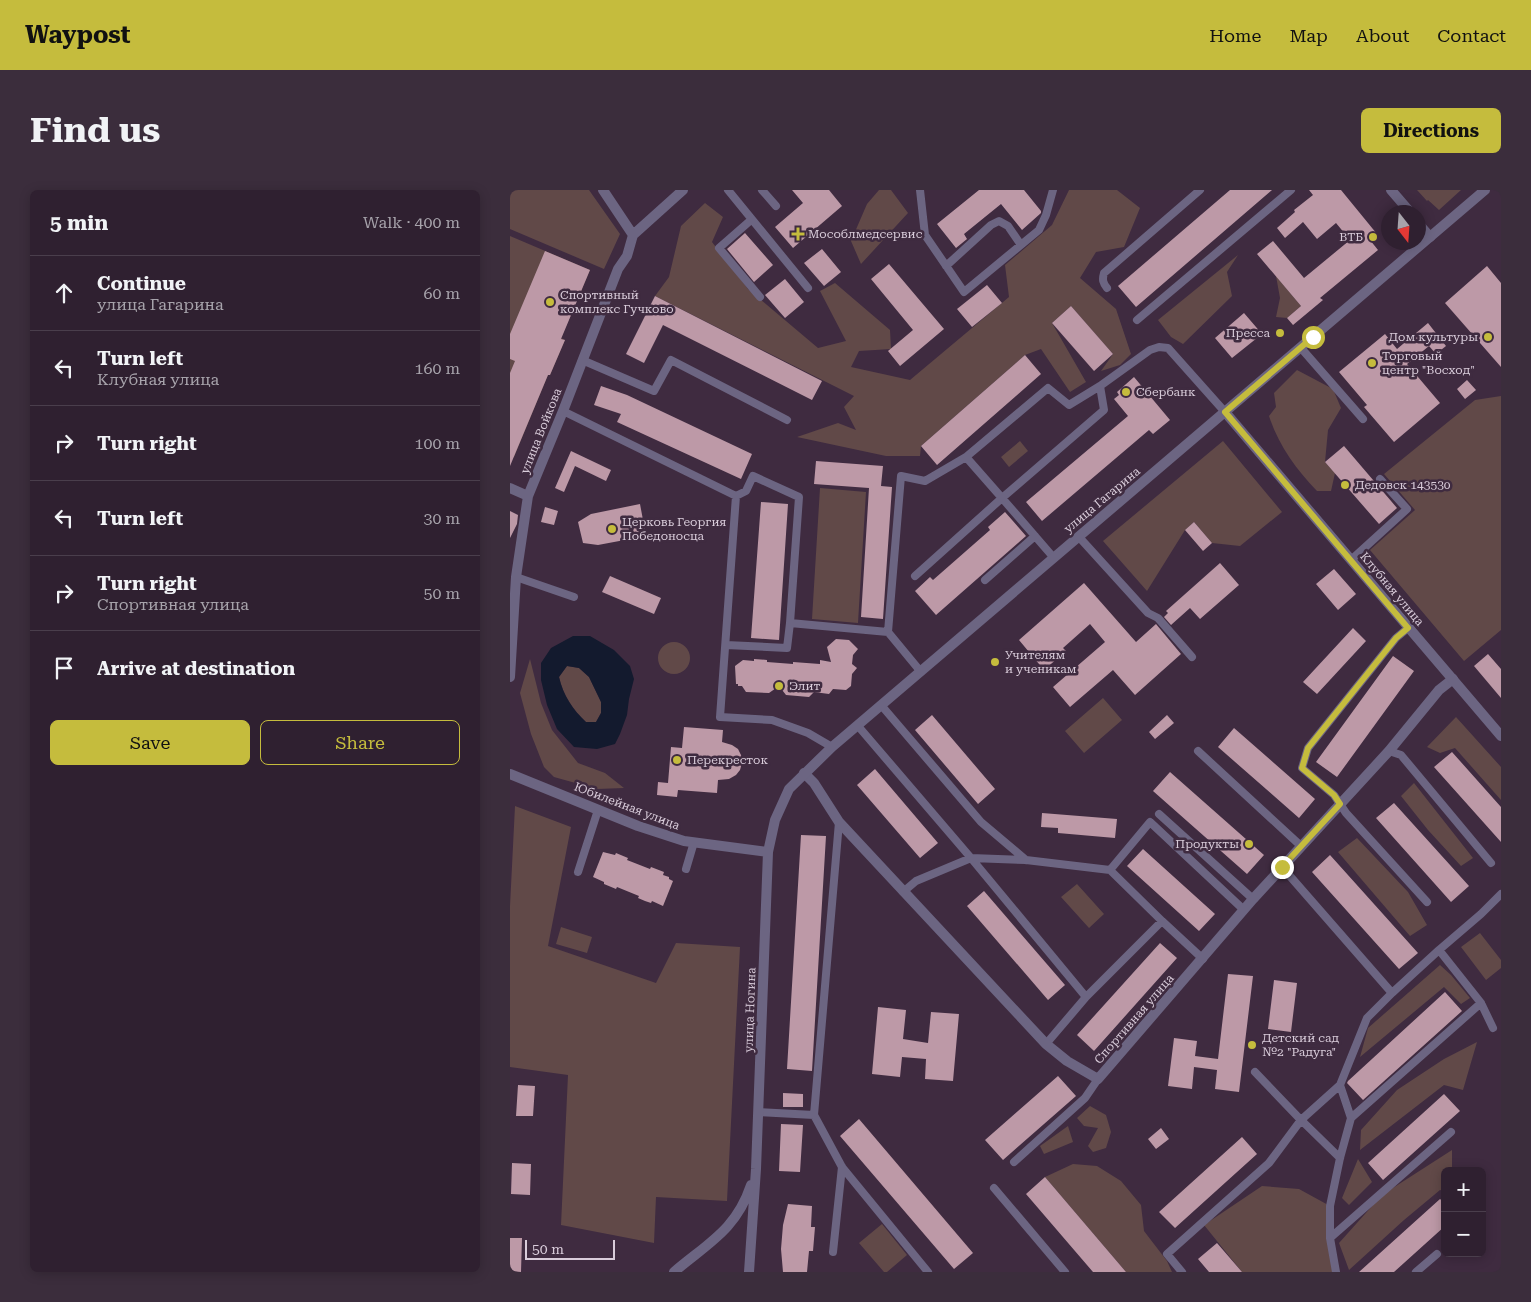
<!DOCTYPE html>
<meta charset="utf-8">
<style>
:root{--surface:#2f2030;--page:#3b2d3c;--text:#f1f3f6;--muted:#a7a3ab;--line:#4a3e4c;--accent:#c5bc3d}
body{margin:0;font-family:"Roboto Serif",serif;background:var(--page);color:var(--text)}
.controls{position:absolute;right:15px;bottom:15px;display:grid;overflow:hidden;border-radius:8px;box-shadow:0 2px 12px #0003}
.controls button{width:45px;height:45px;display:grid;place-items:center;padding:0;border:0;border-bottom:1px solid var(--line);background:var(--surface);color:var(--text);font:25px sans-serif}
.compass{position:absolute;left:871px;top:15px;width:45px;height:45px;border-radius:50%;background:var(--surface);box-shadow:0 2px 12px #0003;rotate:163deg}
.scale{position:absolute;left:15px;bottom:12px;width:90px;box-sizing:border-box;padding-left:5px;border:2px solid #d9ccda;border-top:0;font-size:14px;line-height:18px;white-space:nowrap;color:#d9ccda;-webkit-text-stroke:4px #3f2b40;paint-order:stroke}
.stop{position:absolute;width:15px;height:15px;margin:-11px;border:4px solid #c5bc3d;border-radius:50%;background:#fff}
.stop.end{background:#c5bc3d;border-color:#fff;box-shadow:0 1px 5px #0008}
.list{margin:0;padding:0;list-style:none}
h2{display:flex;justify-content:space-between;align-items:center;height:65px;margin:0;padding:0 20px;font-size:21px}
h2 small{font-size:16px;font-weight:400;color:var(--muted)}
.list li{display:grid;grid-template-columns:32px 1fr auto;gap:15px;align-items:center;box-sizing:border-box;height:75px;padding:0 20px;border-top:1px solid var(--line)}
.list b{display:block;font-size:19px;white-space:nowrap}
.list p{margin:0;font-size:16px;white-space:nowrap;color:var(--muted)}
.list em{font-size:16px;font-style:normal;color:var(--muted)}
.actions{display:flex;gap:10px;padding:15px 20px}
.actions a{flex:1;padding:11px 0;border:1px solid var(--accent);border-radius:8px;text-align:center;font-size:18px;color:var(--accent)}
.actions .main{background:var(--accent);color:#111}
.icon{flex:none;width:28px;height:28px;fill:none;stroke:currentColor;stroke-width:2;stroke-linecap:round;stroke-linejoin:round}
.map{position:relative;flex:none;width:991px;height:1082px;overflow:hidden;border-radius:8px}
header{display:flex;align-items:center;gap:30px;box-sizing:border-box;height:70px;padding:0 25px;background:var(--accent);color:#111}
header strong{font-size:24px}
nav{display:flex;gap:28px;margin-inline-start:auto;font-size:18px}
.intro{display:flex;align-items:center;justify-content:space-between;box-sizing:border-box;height:120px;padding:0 30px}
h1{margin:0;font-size:35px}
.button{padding:12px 22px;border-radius:8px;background:var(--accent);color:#111;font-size:18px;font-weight:700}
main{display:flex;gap:30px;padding:0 30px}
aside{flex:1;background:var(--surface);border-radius:8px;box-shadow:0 2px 12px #0003}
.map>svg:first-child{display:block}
.green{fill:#614948}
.water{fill:#131a2e;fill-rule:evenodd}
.building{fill:#bd99a7}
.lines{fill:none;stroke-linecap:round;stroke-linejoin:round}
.service{stroke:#6c6582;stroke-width:8}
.minor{stroke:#6c6582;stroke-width:10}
.tertiary{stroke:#6c6582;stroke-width:10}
.route{stroke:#c5bc3d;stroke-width:6}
.poi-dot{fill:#c5bc3d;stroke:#3f2b40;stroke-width:2}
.labels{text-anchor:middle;stroke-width:5;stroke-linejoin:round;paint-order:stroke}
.poi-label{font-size:12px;fill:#d9ccda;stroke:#3f2b40;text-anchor:start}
.street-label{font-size:12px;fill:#d9ccda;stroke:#3f2b40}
</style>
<header>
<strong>Waypost</strong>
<nav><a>Home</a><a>Map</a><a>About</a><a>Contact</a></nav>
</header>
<div class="intro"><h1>Find us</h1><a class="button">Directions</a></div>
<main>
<aside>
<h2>5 min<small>Walk · 400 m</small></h2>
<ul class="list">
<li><svg class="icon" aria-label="ahead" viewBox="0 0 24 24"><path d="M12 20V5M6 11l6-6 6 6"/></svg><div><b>Continue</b><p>улица Гагарина</p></div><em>60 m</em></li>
<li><svg class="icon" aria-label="left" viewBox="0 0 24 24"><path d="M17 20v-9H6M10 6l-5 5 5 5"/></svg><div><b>Turn left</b><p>Клубная улица</p></div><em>160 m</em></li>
<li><svg class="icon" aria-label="right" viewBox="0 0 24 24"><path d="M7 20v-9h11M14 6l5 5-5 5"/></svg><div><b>Turn right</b></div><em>100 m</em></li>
<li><svg class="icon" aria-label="left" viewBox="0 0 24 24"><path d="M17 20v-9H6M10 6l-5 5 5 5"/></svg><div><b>Turn left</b></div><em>30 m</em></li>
<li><svg class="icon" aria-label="right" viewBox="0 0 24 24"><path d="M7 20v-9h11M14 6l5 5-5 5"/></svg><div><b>Turn right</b><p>Спортивная улица</p></div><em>50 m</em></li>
<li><svg class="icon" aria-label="arrive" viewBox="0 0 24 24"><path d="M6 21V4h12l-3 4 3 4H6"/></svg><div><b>Arrive at destination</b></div></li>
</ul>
<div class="actions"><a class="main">Save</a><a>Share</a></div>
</aside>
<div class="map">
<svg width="991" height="1082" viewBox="0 0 991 1082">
<rect width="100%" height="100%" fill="#3f2b40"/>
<path class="green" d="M0 0H79L110 44 94 79 0 39Z
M369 0H381L398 23 351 74 341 51 357 14Z
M559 0H607L630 18 614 57 586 62 570 88 606 119 621 164 610 175 591 181 603 164 561 116 542 133 576 192 560 202 531 159 515 165 411 256 410 266H376L287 247 328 233 346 240 334 217 344 206 145 106 159 87 171 36 195 13 213 27 202 52 238 99 308 158 336 151 310 101 325 93 380 140 381 159 349 161 341 177 400 190 499 107 495 75 542 35Z
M907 0H951L929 20 918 10 917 11Z
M0 46 80 80 51 148 55 150 40 185H38L4 267 0 265Z
M728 65 717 82 722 106 673 154 661 147 648 130Z
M766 86 791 116 777 128 766 127 770 108Z
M787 180 823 199 831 218 818 240 815 272 825 283 821 301H807C786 279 769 256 759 226L766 217 764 203Z
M991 206V440L954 471 860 360 905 320 874 284 965 210Z
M510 251 518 261 499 277 491 267Z
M713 251 772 322 730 356 702 353 684 332 675 340 637 401 593 351Z
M310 298 356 302 348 433 302 429Z
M148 468a16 16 0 1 1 32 0a16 16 0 1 1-32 0Z
M20 469 31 513 42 540 68 573 95 583 114 598 87 599 44 587 34 577 21 544 10 503Z
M57 476 69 478 79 487 91 512V523L86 532H76C63 520 53 505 49 487Z
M593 508 612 530 574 563 555 541Z
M946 527 991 577V610L945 558 930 563 917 557Z
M904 593 963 668 951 676 918 640 891 606Z
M5 616 61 637 38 756 146 793 166 753 230 757 217 1011 146 1007 144 1053 51 1035 58 885 0 877V716Z
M847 648 898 702 917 735 900 746 828 662Z
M567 694 594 724 579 738 551 707Z
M51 737 82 747 77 763 46 754Z
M970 743 991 770V778L976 790 951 757Z
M930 775 941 785 960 808 951 814 934 797 850 867 858 838Z
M967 852 953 900 934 895 850 960 851 940 887 900 934 869Z
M580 916 596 925 601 942 596 958 583 962 578 956 588 938 574 936 567 928Z
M558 936 563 952 534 964 530 956Z
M942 960V981H935V1002L930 1000 894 1030 839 1080 829 1053 872 1005Z
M848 969 862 992 839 1015 832 1008Z
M563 974 587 976 611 991 631 1015 634 1041 657 1071 662 1082H616L535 987Z
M752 996 789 999 820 1016 826 1082H732L694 1035Z
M372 1034 397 1065 377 1082H374L349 1053Z"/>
<path class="water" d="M63 446H80L104 460 120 476 124 489 119 509 117 525 110 544 105 554 87 559 64 557 47 539 37 515 31 490V473L41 458ZM57 476 69 478 79 487 91 512V523L86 532H76C63 520 53 505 49 487Z"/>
<path class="building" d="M282 0H319L332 16 283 58 265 37 293 13Z
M469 0H514L531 21V23L512 40 491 14 454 44 457 49 446 58 427 34Z
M720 0H762L626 117 608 96Z
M799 0H831L867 44 860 50 868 60 810 108 813 110 783 135 777 128 791 116 747 64 763 51 794 88 840 50 826 33 807 49 793 32 775 48 767 38 785 22 784 20 803 5Z
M235 43 263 75 244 92 217 59Z
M312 59 331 82 314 96 294 73Z
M35 61 80 80 51 149 55 150 40 185H38L0 276V183L5 171 0 169V144Z
M379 74 434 139 390 176 378 161 403 140 361 89Z
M977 76 991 93V177L935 113Z
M275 89 294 112 275 128 255 105Z
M477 95 492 113 462 137 447 119Z
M145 106 312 191 302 210 153 135 134 173 116 164Z
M561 116 603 164 584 181 542 133Z
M734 123 752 144 722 168 705 148Z
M918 133 936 156 926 164 919 156 897 174 930 213 884 252 854 217 857 215 829 182 875 144 887 159Z
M515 165 531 184 427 275 411 256Z
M624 187 660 230 643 244 639 240 532 331 516 312 618 226 604 209 609 205 607 202Z
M957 190 966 200 955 209 947 199Z
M91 196 117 205 242 264 231 289 107 232 111 224 84 215Z
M834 256 887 318 869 334 815 272Z
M61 261 101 280 96 291 65 276 54 302 45 298Z
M306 271 373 276 371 296 382 297 373 429 351 427 359 298 304 294Z
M251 312 278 314 269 450 241 448Z
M130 314 136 346 88 355 73 353 68 332 81 324Z
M35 317 48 321 44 335 31 332Z
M0 321 8 325 7 334 0 348Z
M495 322 516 346 426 425 405 401 420 387 423 390 480 340 478 337Z
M684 332 702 353 693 361 675 340Z
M710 373 729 395 690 429 680 418 661 435 654 427 658 423 656 421Z
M824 379 846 404 828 420 806 394Z
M100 386 151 408 144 424 92 402Z
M574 393 626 452 646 434 671 464 625 505 603 480 560 517 543 497 595 452 580 434 553 458 556 461 534 480 509 450Z
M843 438 856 451 807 504 793 492Z
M326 449 339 450 348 459 343 465 342 474 347 478 342 484 341 496 336 500 323 499 319 504 304 502 299 507 276 505 269 496 259 503 236 502 232 496H228V494H226L225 476 233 470 244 471V469L257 470V472L283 474V472L310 474V470L321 472 317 457Z
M978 464 991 479V508L964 476Z
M883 466 904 481 827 587 806 572Z
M422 525 485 599 468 614 405 540Z
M657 525 664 533 645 549 639 542Z
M174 537 213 540 212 552 222 555 228 559 231 565 232 573 230 580 226 585 219 589 208 590 207 603 168 600 167 607 147 605 148 592 158 593 161 557 172 558Z
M724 538 805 609 789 628 708 557Z
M942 562 991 617V652L924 577Z
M365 579 428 653 410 668 347 595Z
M660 582 754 665 737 684 643 601Z
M884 613 959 696 941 712 866 628Z
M532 623 607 629 605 648 548 643V638L531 637Z
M291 645 316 646 302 881 277 879Z
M633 659 705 724 689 741 617 676Z
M93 662 105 665 106 663 118 668 117 670 140 679 141 677 154 682 153 685 159 687V689L163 691 153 716 142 711 141 713 135 711 128 708 129 706 107 697 106 699 94 694V692L83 687Z
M820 665 908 763 889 779 802 682Z
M474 701 555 795 538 810 457 716Z
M650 753 667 768 584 861 567 845Z
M718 784 743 786 729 902 705 899 707 880 684 877 682 899 658 896 664 848 687 851 685 866 708 869Z
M764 790 787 793 781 842 758 839Z
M935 802 952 821 853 910 837 893 838 891Z
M368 817 396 820 393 849 418 853 421 822 449 824 443 891 415 889 416 869 392 867 390 887 362 884Z
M548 886 566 906 493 970 475 950Z
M8 895 25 896 23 926H6Z
M273 903 293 904V917H273Z
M934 904 950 921 873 990 858 973Z
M349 929 463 1063 444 1079 330 946Z
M271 934 293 935 290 982 269 981Z
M651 938 659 949 646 959 638 949Z
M732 947 747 964 665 1038 649 1022Z
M2 973 21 974 20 1005 1 1004Z
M535 987 616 1082H583L516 1004Z
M930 1009 935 1013V1036L884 1082H849Z
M278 1014 302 1016 301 1037H305L303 1061H299L297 1082H273L271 1059 273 1035Z
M0 1048H12L11 1082 0 1081Z
M707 1053 732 1082H699L688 1069Z"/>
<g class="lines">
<path class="service" d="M218 0 298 98
M252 0 266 16
M410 0 415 45 454 102 529 40 536 25 543 0
M241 30 209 58 250 107
M436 76 481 35 489 31 498 36 511 55
M597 98C593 93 592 90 594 83L690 0
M627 130 781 0
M791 158 853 229
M72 170 144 201 161 170 277 230
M53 221 226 306 210 527 262 530 298 543 322 557
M226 306 236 301 243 286 289 307 280 433
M569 347 638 423 648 428 682 467
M544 368 492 308 594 220 590 196 640 160 649 157 658 158 715 222
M841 370 897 319 870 289
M405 386 492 308 456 267 538 198 559 215 590 196
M6 387 64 407
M475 390 525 346
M898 438 886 448 798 558 792 578 824 605 836 623 917 712
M216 455 277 458 280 433 378 442
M411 482 378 442 391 286 415 291 456 267
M371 515 471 632 516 670
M348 536 461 668 576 807
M688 561 791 656
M879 561 891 565 981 673
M649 624 743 709
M772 677 882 803
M176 679 184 652
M600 680 640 632 734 720
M68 682 88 620
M393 702 406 691 461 668 516 670 600 680 652 731 693 769
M929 760 971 813 983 838
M536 854 576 807 652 731
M745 882 789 928 830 968
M248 922 304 925 332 977 418 1082
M304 925 329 632
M841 928 830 895 857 828 882 803 929 760 971 724 991 704
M504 972 575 908 588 889
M484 998 555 1082
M820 1048V1016L830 968 841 928 971 813
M323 1062 332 977
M672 1082 657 1064 759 973 791 930 830 895
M826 1082 820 1048 941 942
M906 1082 927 1064"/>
<path class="minor" d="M93 0 123 45 173 0
M881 0 900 22
M908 33 920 47
M0 298 18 306
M0 487 6 387 18 306 53 221 108 79 117 66 123 45
M294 583 304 593 329 632 536 854 557 871 588 889 743 709 879 561 929 500 943 489"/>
<path class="tertiary" d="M715 222 991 546
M0 584 128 636 174 651 258 662
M164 1082C198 1053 226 1040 241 995
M239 1082 246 979 258 662 265 630 279 599 322 557 975 0"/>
</g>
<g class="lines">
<path class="route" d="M772 677 830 614 824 605 792 578 798 558 886 448 898 438 715 222 803 147"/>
</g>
<g class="poi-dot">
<path d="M285.5 36.5h5v5h5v5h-5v5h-5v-5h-5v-5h5z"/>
<circle cx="863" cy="47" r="5"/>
<circle cx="40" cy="112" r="5"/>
<circle cx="770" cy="143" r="5"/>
<circle cx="978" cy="147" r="5"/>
<circle cx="862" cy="173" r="5"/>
<circle cx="616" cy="202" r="5"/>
<circle cx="835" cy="295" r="5"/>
<circle cx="102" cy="339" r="5"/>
<circle cx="485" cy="472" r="5"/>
<circle cx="269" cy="496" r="5"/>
<circle cx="167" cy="570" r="5"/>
<circle cx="739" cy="654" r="5"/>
<circle cx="742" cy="855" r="5"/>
</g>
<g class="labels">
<g class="poi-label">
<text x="298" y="48">Мособлмедсервис</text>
<text x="853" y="51" text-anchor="end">ВТБ</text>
<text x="50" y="109">Спортивный<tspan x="50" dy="14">комплекс Гучково</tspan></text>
<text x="760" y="147" text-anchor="end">Пресса</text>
<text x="968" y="151" text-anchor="end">Дом культуры</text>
<text x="872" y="170">Торговый<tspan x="872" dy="14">центр "Восход"</tspan></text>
<text x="626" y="206">Сбербанк</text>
<text x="845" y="299">Дедовск 143530</text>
<text x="112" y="336">Церковь Георгия<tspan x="112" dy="14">Победоносца</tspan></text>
<text x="495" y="469">Учителям<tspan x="495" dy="14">и ученикам</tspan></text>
<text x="279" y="500">Элит</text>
<text x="177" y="574">Перекресток</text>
<text x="729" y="658" text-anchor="end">Продукты</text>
<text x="752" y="852">Детский сад<tspan x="752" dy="14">№2 "Радуга"</tspan></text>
</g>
<g class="street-label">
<text transform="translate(31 241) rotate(-68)" y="4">улица Войкова</text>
<text transform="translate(592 310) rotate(-40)" y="4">улица Гагарина</text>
<text transform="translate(882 399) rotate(50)" y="4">Клубная улица</text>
<text transform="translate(117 616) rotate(21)" y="4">Юбилейная улица</text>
<text transform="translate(240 820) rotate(-88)" y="4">улица Ногина</text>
<text transform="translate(624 829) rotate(-49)" y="4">Спортивная улица</text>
</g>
</g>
</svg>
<div class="controls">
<button>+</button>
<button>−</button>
</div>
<svg class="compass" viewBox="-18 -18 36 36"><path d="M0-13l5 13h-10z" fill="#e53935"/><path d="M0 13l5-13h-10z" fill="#a7a3ab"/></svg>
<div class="scale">50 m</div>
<div class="stop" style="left:803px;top:147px"></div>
<div class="stop end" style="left:772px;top:677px"></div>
</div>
</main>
